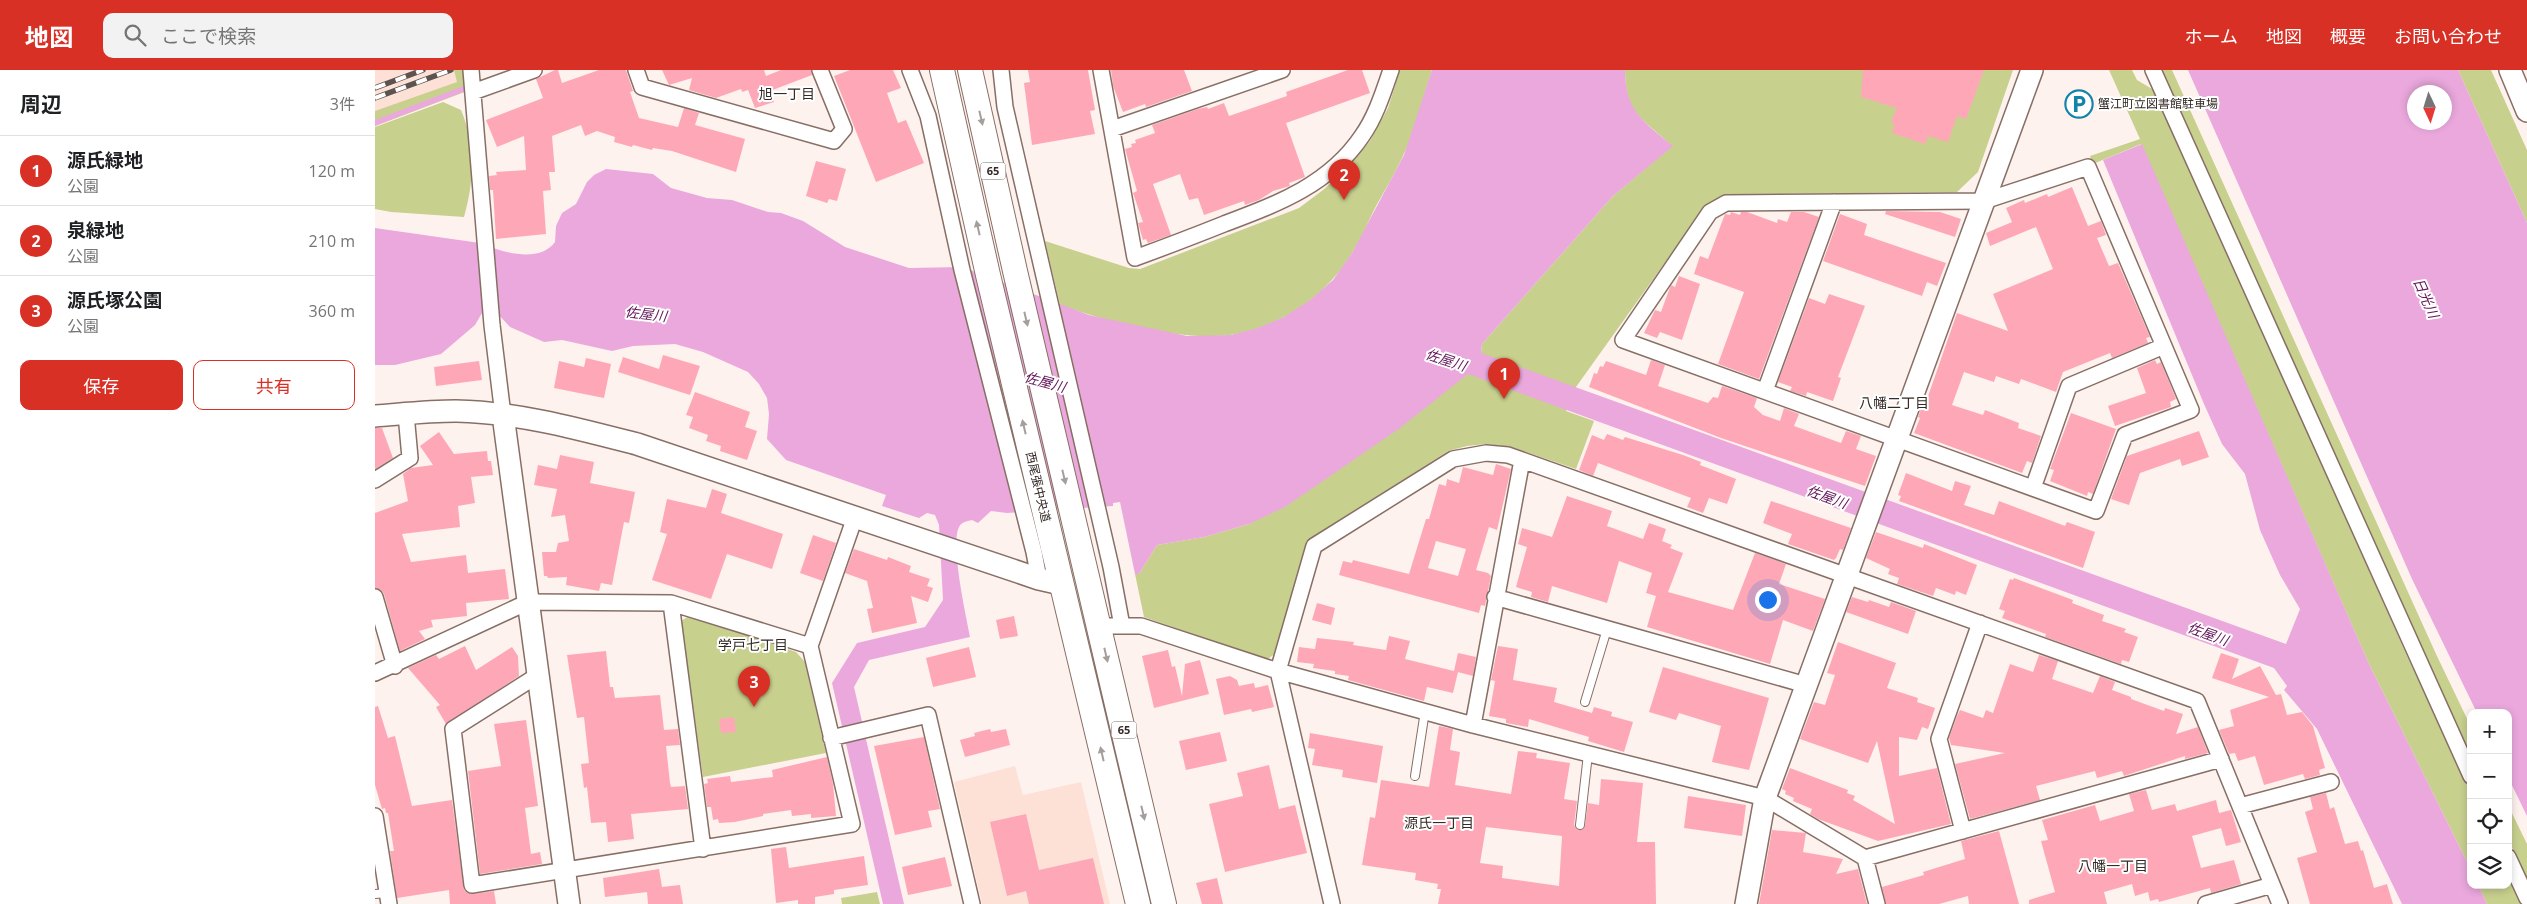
<!DOCTYPE html>
<html lang="ja">
<meta charset="utf-8">
<style>
:root{--surface:#fff;--page:#f2f2f2;--text:#202124;--muted:#757577;--line:#e0e0e0;--accent:#d93025}
body{margin:0;font-family:"Open Sans","Noto Sans JP",sans-serif;background:var(--page);color:var(--text)}
.controls{position:absolute;right:15px;bottom:15px;display:grid;overflow:hidden;border-radius:10px;box-shadow:0 2px 8px #0003}
.controls button{width:45px;height:45px;display:grid;place-items:center;padding:0;border:0;border-bottom:1px solid var(--line);background:var(--surface);color:var(--text);font:25px sans-serif}
.compass{position:absolute;left:2032px;top:15px;width:45px;height:45px;border-radius:50%;background:var(--surface);box-shadow:0 2px 8px #0003;rotate:176deg}
.you{position:absolute;left:1392px;top:529px;width:18px;height:18px;margin:-12px;border:4px solid #fff;border-radius:50%;background:#1a73e8;box-shadow:0 0 0 8px #1a73e833}
.badge{display:grid;place-items:center;width:32px;height:32px;border-radius:50%;background:var(--accent);color:#fff;font-size:16px;font-weight:700}
.pin{position:absolute;translate:-50% -41px;filter:drop-shadow(0 1px 2px #0008)}
.pin::after{content:'';position:absolute;top:26px;width:18px;height:15px;background:inherit;clip-path:polygon(0 0,100% 0,50% 100%)}
.list{margin:0;padding:0;list-style:none}
h2{display:flex;justify-content:space-between;align-items:center;height:65px;margin:0;padding:0 20px;font-size:21px}
h2 small{font-size:16px;font-weight:400;color:var(--muted)}
.list li{display:grid;grid-template-columns:32px 1fr auto;gap:15px;align-items:center;box-sizing:border-box;height:70px;padding:0 20px;border-top:1px solid var(--line)}
.list b{display:block;font-size:19px;white-space:nowrap}
.list p{margin:0;font-size:16px;white-space:nowrap;color:var(--muted)}
.list em{font-size:16px;font-style:normal;color:var(--muted)}
.actions{display:flex;gap:10px;padding:15px 20px}
.actions a{flex:1;padding:11px 0;border:1px solid var(--accent);border-radius:10px;text-align:center;font-size:18px;color:var(--accent)}
.actions .main{background:var(--accent);color:#fff}
.icon{flex:none;width:28px;height:28px;fill:none;stroke:currentColor;stroke-width:2;stroke-linecap:round;stroke-linejoin:round}
.map{position:relative;flex:none;width:2152px;height:834px;overflow:hidden}
header{display:flex;align-items:center;gap:30px;box-sizing:border-box;height:70px;padding:0 25px;background:var(--accent);color:#fff}
header strong{font-size:24px}
nav{display:flex;gap:28px;margin-inline-start:auto;font-size:18px}
.search{width:350px;height:45px;background:var(--page);display:flex;align-items:center;gap:12px;box-sizing:border-box;padding:0 18px;border-radius:10px;color:var(--muted);font-size:19px}
main{display:flex}
aside{flex:1;background:var(--surface)}
.map>svg:first-child{display:block}
.built{fill:#fee1d6}
.green{fill:#c8d08e}
.water{fill:#eaa8dd;fill-rule:evenodd}
.lines{fill:none;stroke-linecap:round;stroke-linejoin:round}
.stream{stroke:#eaa8dd;stroke-width:5.5}
.building{fill:#fea8b7;fill-rule:evenodd}
.lane-casing{stroke:#886f65;stroke-width:10}
.street-casing{stroke:#886f65;stroke-width:18}
.secondary-casing{stroke:#886f65;stroke-width:24}
.primary-casing{stroke:#886f65;stroke-width:26}
.lane{stroke:#fff;stroke-width:8}
.street{stroke:#fff;stroke-width:15}
.secondary{stroke:#fff;stroke-width:21}
.primary{stroke:#fff;stroke-width:24}
.rail-casing{stroke:#5d534f;stroke-width:5.5}
.rail{stroke:#fff;stroke-width:4;stroke-dasharray:11;stroke-linecap:butt}
.oneway{fill:#a49f9d}
.labels{text-anchor:middle;stroke-width:4;stroke-linejoin:round;paint-order:stroke}
.shield{fill:#fff;stroke:#716a67;stroke-width:1}
.shield-label{font-size:11px;font-weight:bold;fill:#342a26}
.poi-label{font-size:12px;fill:#342a26;stroke:#fff;text-anchor:start}
.street-label{font-size:12px;fill:#342a26;stroke:#fff}
.neighbourhood-label{font-size:14px;fill:#342a26;stroke:#fff}
.water-label{font-size:14px;font-style:italic;fill:#611557;stroke:#fff}
</style>
<header>
<strong>地図</strong>
<div class="search"><svg class="icon" aria-label="search" viewBox="0 0 24 24"><circle cx="10" cy="10" r="6"/><path d="M15 15l6 6"/></svg>ここで検索</div>
<nav><a>ホーム</a><a>地図</a><a>概要</a><a>お問い合わせ</a></nav>
</header>
<main>
<aside>
<h2>周辺<small>3件</small></h2>
<ul class="list">
<li><span class="badge">1</span><div><b>源氏緑地</b><p>公園</p></div><em>120 m</em></li>
<li><span class="badge">2</span><div><b>泉緑地</b><p>公園</p></div><em>210 m</em></li>
<li><span class="badge">3</span><div><b>源氏塚公園</b><p>公園</p></div><em>360 m</em></li>
</ul>
<div class="actions"><a class="main">保存</a><a>共有</a></div>
</aside>
<div class="map">
<svg width="2152" height="834" viewBox="0 0 2152 834">
<rect width="100%" height="100%" fill="#fef2ee"/>
<path class="built" d="M0 0H89L92 21 0 56Z
M640 696 648 725 706 712 735 834H607L579 712Z"/>
<path class="green" d="M79 0H89L92 21 0 56V41L82 12Z
M1025 0H1057C1048 28 1041 59 1028 86 1020 103 1010 120 1001 136 993 152 986 169 977 183 951 226 905 258 855 265 804 271 733 252 685 235L670 171 754 198 765 199 924 138 948 120 974 96 995 71 1013 38Z
M1250 0H1638L1603 102 1582 122 1369 124 1347 126 1329 138 1201 317 1191 341 1219 351 1201 399 1137 377 1111 374 1092 376 1073 381 932 472 900 584 891 590 769 547 760 504H764L782 475 829 467 874 454 1106 283 1107 274 1238 126 1297 76C1269 49 1250 45 1250 0Z
M1734 0H1757L1762 10 1782 22 2032 586 2096 722V800L1994 594 1766 74 1718 94 1715 86 1765 69Z
M1784 0H1797L2061 584 2096 657V690Z
M2083 0H2116L2152 80V153Z
M68 32 86 40C101 75 99 112 89 147L16 142 0 139V57Z
M314 546 421 582 430 592 451 683 328 707 306 551Z
M2133 735 2152 774V808L2133 769Z
M2133 803 2148 834H2112L2103 815H2133Z
M502 822 505 834H467L466 828Z"/>
<path class="water" d="M1057 0H1250C1250 41 1269 52 1298 76L1238 126 1107 274 1106 283 1911 574 1925 539 1905 505 1885 460 1870 404 1847 374 1829 334 1728 90 1767 74 1994 594 2096 800V815H2103L2112 834H2027L1942 659 1909 620 1912 616 1899 598 1093 304 1025 358 910 437 874 454 829 467 782 475 764 504H760L745 432 738 433V436L632 443 616 441 603 453 597 450C593 451 586 452 584 457 575 475 591 545 595 567L494 590 479 617 529 834H508L457 613 482 573 550 557 568 530 564 455 560 445 552 443 544 448 507 436 511 425 411 390 392 369 394 344 392 328 384 314 373 302 328 282 300 274 258 276 237 281 187 270 169 272 135 257 123 244 107 243 100 255 66 284 20 295H0V158L105 173C126 182 164 194 180 172L181 156 187 143 201 134 212 112 219 105 231 99 278 104 296 118 332 128 357 130 393 142 406 143 428 151 470 177 534 198 587 197 714 245 812 266 856 265 883 258 909 247 935 230 958 210 977 183 1029 85Z
M1813 0H2083L2152 153V746L2133 707V643H2102L2037 509ZM2070 22V52H2040V22Z"/>
<g class="lines">
<path class="stream" d="M0 53 91 18"/>
</g>
<path class="building" d="M180 0H183L187 13 224 0H251L258 21 255 22 264 48 303 57 309 38 324 43 320 55 370 69 361 102 297 81 278 78 277 80 258 75 257 77 239 72 240 67 222 61 210 66 206 55 177 66 180 102H174L176 120 168 121 171 164 121 169 118 120H115L114 106 122 105 121 102 151 100 149 66 122 77 111 50 168 28 161 9Z
M287 0H389L391 6 406 0H436L437 5 395 21 399 32 380 38 373 20 367 22 366 19 341 28 314 20 317 8 294 15Z
M475 0H518L526 18 512 23 523 53 531 50 549 93 501 112 459 6Z
M653 0H713L720 40 715 41 720 64 657 75 649 13 655 12Z
M736 0H809L817 21 771 37 770 34 748 42 738 16Z
M973 0H987L995 23 911 53 930 107 914 113 915 116 898 121 884 130 870 135 869 131 829 145 823 128 814 130 805 104 778 114 796 165 773 173 771 169 768 170 763 153 768 152 758 123 762 121 750 79 757 77 756 74 761 73 760 70 780 63 777 55 823 39 832 37 833 39 849 33 854 46 912 26 911 22Z
M1488 0H1609L1591 49 1582 46 1573 72 1553 66 1550 74 1517 63 1520 54 1516 53 1522 38 1486 27Z
M441 91 471 99 462 131 454 129 452 133 431 126Z
M1697 117 1713 156 1726 151 1731 165 1722 168 1734 196 1743 193 1775 267 1771 268 1773 273 1737 288 1735 283 1688 302 1681 322 1646 309 1644 314 1621 306 1619 312 1589 302 1577 335 1608 345 1610 340 1644 353 1643 358 1666 366 1657 393 1652 391 1647 403 1539 363 1545 348 1543 347 1549 331 1551 332 1582 243 1633 261 1618 224 1678 199 1661 157 1615 176 1611 163 1637 152 1631 138 1649 130 1650 133 1672 124 1673 127Z
M1511 141 1565 142 1586 149 1580 167 1510 144Z
M1356 142 1365 145 1366 142H1372L1402 153 1403 149 1412 152 1416 142H1429L1444 147 1384 309 1343 294 1369 222 1319 204 1325 186 1333 189 1350 144 1355 145Z
M1465 144 1492 154 1489 165 1571 193 1562 216 1552 212 1547 226 1448 191Z
M1304 206 1325 214 1307 270 1285 262 1282 268 1269 263 1280 240 1286 242 1294 220 1296 215 1300 217Z
M1454 224 1490 236 1463 307 1466 308 1458 331 1432 322 1431 326 1415 321 1417 317 1403 312 1434 228 1450 234Z
M288 285 325 296 315 325 243 302 248 287 284 299Z
M211 288 236 294 229 328 179 318 184 291 209 297Z
M1276 290 1290 295 1283 316 1333 333 1338 327 1343 328 1347 316 1382 328 1379 337 1388 345 1405 351 1409 338 1424 344 1419 356 1466 373 1471 361 1486 366 1481 379 1501 386 1490 416 1346 368 1214 317 1219 303 1222 304 1225 296 1228 297 1231 291 1271 305Z
M1780 290 1782 294 1786 292 1801 329 1795 332 1796 337 1740 356 1733 336 1771 323 1762 298Z
M104 291 107 310 61 316 59 297Z
M320 322 375 342 370 357 382 361 372 390 345 381 346 376 331 371 333 365 314 358 318 347 311 345Z
M1696 343 1741 359 1718 424 1713 422 1712 426 1675 411 1679 400 1675 399Z
M0 358H7L18 388 0 399Z
M1824 361 1834 387 1807 396 1805 389 1765 403 1754 435 1736 429 1752 386Z
M64 362 79 384 112 381 113 391H116L118 405 96 407 100 433 83 436 85 457 27 464 36 492 91 485 93 503 130 499 134 529 91 533 92 546 56 550 58 557 44 561 50 569 25 581 9 524 6 520 0 518V443L33 431 28 404 36 398 58 395 45 376Z
M1232 364 1248 370 1250 367 1308 385 1326 392 1325 395 1361 409 1352 434 1334 428 1328 443 1312 437 1316 428 1223 393 1218 406 1204 400 1217 365 1229 370Z
M185 385 219 392 215 413 260 422 254 453 249 452 237 515 226 513 224 521 191 515 192 507 173 508 172 506H169L167 482H181L183 473 194 471 190 445 176 447 182 419 159 415 163 395 182 399Z
M1121 394 1136 399 1122 460 1114 457 1101 500 1113 503 1116 506 1110 536 1106 535 1104 543 964 505 968 491 977 493 978 490 1034 504 1051 449H1054L1064 414 1071 416 1072 409 1084 413 1088 397 1118 405ZM1061 471 1091 479 1083 506 1053 498Z
M1531 403 1577 421 1580 411 1596 416 1589 435 1619 445 1624 431 1690 456 1692 452 1720 462 1708 498 1524 431 1526 426 1523 425Z
M337 419 352 424 346 443 408 464 397 499 352 484 336 529 277 510 292 464 285 462 292 429 331 438Z
M1192 426 1237 441 1232 456 1268 469 1274 453 1291 459 1287 471 1297 475 1295 478 1308 483 1293 522 1358 540 1380 483 1411 494 1404 514 1450 529 1438 561 1408 550 1395 594 1272 557 1281 526 1271 523 1277 503 1244 491 1232 533 1177 516 1173 532 1156 527 1157 522 1141 517 1152 477 1143 474 1147 458 1177 467Z
M1396 431 1476 458 1468 480 1465 479 1461 488 1459 490 1413 474 1417 464 1388 453Z
M1501 462 1548 478 1549 474 1602 495 1591 525 1581 521 1580 525 1561 518 1558 526 1522 514 1524 508 1513 504 1515 499 1491 488Z
M438 465 461 473 448 511 425 503Z
M479 479 512 490 513 487 536 496 534 502 555 509 552 516 558 518 553 532 536 526 542 553 497 563 492 539 498 538 492 511 470 503Z
M1639 508 1698 530 1697 533 1729 545 1727 551 1751 559 1749 562 1763 567 1754 592 1747 590 1746 594 1670 567 1671 564 1627 548 1630 541 1624 539 1635 509 1638 510Z
M1477 527 1493 532 1494 530 1514 537 1516 532 1541 541 1533 564 1471 542Z
M942 533 960 538 956 555 937 550Z
M639 546 643 566 625 569 621 550Z
M1014 566 1035 571 1030 589 1083 602 1078 623 1052 617 1049 631 973 610 974 606 960 604V601L938 598 939 594 922 592 924 577 940 579 942 568 979 572 978 575 1011 580Z
M1463 572 1521 593 1512 618 1543 628 1542 632 1560 638 1553 659 1547 657 1542 670 1524 667V706L1562 698 1576 754 1503 771 1443 749 1435 744 1437 739 1418 731 1419 728 1410 724 1411 721 1407 719 1415 698 1473 720 1472 723 1480 726 1478 730 1520 754 1502 671 1493 693 1425 669 1439 632 1450 635 1460 605 1452 603Z
M90 576 101 600 137 577 143 586 144 606 71 654 61 637 65 635 33 598 61 585 64 589Z
M1123 576 1143 579 1138 610 1182 618 1179 632 1217 643 1219 637 1237 642 1236 646 1258 652 1249 682 1213 671 1214 667 1154 649 1153 657 1131 653V649L1114 646 1120 611 1116 610Z
M594 577 601 607 558 617 551 588Z
M793 580 797 597 800 596 807 626 810 594 825 590 834 624 779 638 767 586Z
M231 581 235 617H238L240 628 285 625 289 660 303 659 305 675 291 676 295 713 296 717 310 716 313 739 256 744 259 769 233 772 231 752 216 753 212 717 209 718 206 694 214 693 209 647 202 648 192 585Z
M1083 583 1101 587 1098 606 1079 601Z
M1846 583 1864 589 1857 609 1885 596 1901 625 1906 624 1912 645 1927 642 1938 656 1950 698 1944 700 1945 705 1930 709 1928 704 1889 715 1880 686 1863 691 1860 683 1854 684 1844 660 1859 656 1855 640 1894 627 1837 608Z
M1664 585 1683 591 1677 609 1718 623 1725 606 1740 612 1737 620 1756 627V629L1789 641 1790 638 1808 644 1801 664 1823 657 1833 683 1810 689V686L1749 706 1747 701 1722 708 1720 701 1661 716 1665 730 1595 749 1580 694 1630 683 1576 675 1574 668 1582 646 1585 640 1608 648 1611 640 1618 643 1635 594 1658 602Z
M1288 597 1394 628 1374 700 1337 692 1346 656 1304 643 1301 650 1274 642Z
M855 606 862 610 864 616 879 613 880 618 893 615 899 637 877 642 876 639 849 645 841 609Z
M3 636 13 668 20 666 37 736 77 730 89 820 98 824 119 821 121 834H75L74 820 22 828 15 781H19L13 743H11L10 738 7 739 0 715V637Z
M359 647 361 662 346 663 344 649Z
M151 650 163 736 150 738 156 784 165 782 167 794 105 804 93 701 126 696 119 654Z
M1064 656 1078 659 1075 680 1085 682 1080 715 1136 724 1143 681 1162 683 1161 688 1195 693 1189 729 1202 731 1199 755 1204 760 1210 756 1213 733 1224 735 1226 709 1268 713 1262 772H1280L1281 834H1063L1066 819H1062L1063 814 1040 810 1041 803 987 795 995 747 1000 748 1006 710 1054 717ZM1111 757 1187 766 1184 816 1127 808 1128 796 1105 793Z
M615 659 616 662 631 659 635 675 590 687 585 670 600 666 599 663Z
M845 662 852 691 811 700 804 671Z
M935 663 1008 676 1002 713 967 707 968 700 937 695 940 679 933 678Z
M549 667 565 739 553 741 557 757 520 765 499 676Z
M452 687 458 714 461 746 436 748V744L417 746 416 740 388 744V746L360 752 344 753 343 749 338 750 336 737H332L329 714 333 713 332 709 355 706 356 712 398 707 397 700Z
M894 695 904 739 920 735 932 783 850 802 834 734 868 726 862 703Z
M1771 720 1777 740 1800 734 1802 741 1841 730 1844 743 1856 740 1866 772 1851 776 1846 758 1817 766 1826 798 1859 790 1866 814 1836 823 1835 818 1784 832 1783 829 1775 831 1773 822 1760 826 1757 814 1729 822 1732 834H1654V830L1680 822 1666 771 1673 770 1667 750 1720 735 1725 751 1759 741 1754 724Z
M1951 723 1955 739 1959 737 1970 774 1983 771 1986 781 1988 780 1999 818 2012 814 2018 834H1935L1922 788 1942 782 1930 742 1938 739 1935 727Z
M1313 726 1371 735 1367 766 1309 758Z
M651 744 664 800 718 788 729 834H654L651 821 632 826 615 752Z
M1397 760 1431 763 1428 782 1468 789 1461 804 1483 799 1492 834H1384Z
M1624 761 1644 834H1594L1593 826 1564 834H1511L1507 817 1549 805 1548 802 1590 789 1586 771Z
M411 777 414 798 489 786 493 815 459 820V824L440 827V834H423V830L401 833 396 779Z
M570 787 577 816 533 825 527 797Z
M284 799 287 817 305 815 308 834H273L272 822 230 827 228 808Z
M842 808 848 834H827L821 813Z"/>
<g class="lines">
<g class="lane-casing">
<path id="lane" d="M1210 632 1232 559
M1040 706 1050 641
M1205 755 1213 684
M0 824 13 823"/>
</g>
<g class="street-casing">
<path id="street" d="M96 0 117 255 128 345
M261 0 267 17 459 71 469 59 445 0
M535 0 553 46 587 200 659 482 664 509
M626 0 630 37 736 497 747 556
M726 0 760 188C790 177 819 166 849 154 902 134 954 115 987 66 1001 46 1008 23 1016 0
M1778 0 2096 706
M98 22 159 0
M737 59 907 0
M1713 97 1816 340 1750 365 1721 441 1248 270 1335 142 1351 133 1609 131Z
M1390 321 1459 132
M0 410 35 388 31 344
M1658 418 1694 316 1789 276
M0 527 20 596
M1120 527 1431 615
M296 533 328 779
M724 556H766L903 601 1098 655 1390 728 1490 788 1502 834
M0 603 153 532 296 533 435 576
M163 605 78 659 97 815 477 754 435 576 480 447
M1098 655 1147 390
M456 668 553 645 597 834
M1865 736 1956 712
M0 746 14 834
M1588 761 1564 669 1605 553
M2133 787 2152 828
M1490 788 1846 689
M957 834 903 601 939 476 1078 389 1111 383 1133 385 1822 631 1905 834
M1831 834 1897 815"/>
</g>
<g class="secondary-casing">
<path id="secondary" d="M2135 0 2152 41
M128 345 194 834
M0 346C27 344 54 341 81 341 142 342 204 359 262 374L664 509 686 514
M1371 834 1390 728 1657 0"/>
</g>
<g class="primary-casing">
<path id="primary" d="M567 0 613 205 763 834
M595 0 640 201 789 834"/>
</g>
<use href="#lane" class="lane"/>
<use href="#street" class="street"/>
<use href="#secondary" class="secondary"/>
<use href="#primary" class="primary"/>
<g class="rail-casing">
<path id="rail" d="M0 18 48 0
M0 28 76 0"/>
</g>
<use href="#rail" class="rail"/>
</g>
<defs><path id="oneway-solid" d="M-6-.8H1V-3.2L6.5 0L1 3.2V.8H-6Z" transform="scale(1.25)"/></defs>
<g class="oneway">
<use href="#oneway-solid" transform="translate(606 48) rotate(77)"/>
<use href="#oneway-solid" transform="translate(603 158) rotate(-103)"/>
<use href="#oneway-solid" transform="translate(651 249) rotate(77)"/>
<use href="#oneway-solid" transform="translate(649 357) rotate(-103)"/>
<use href="#oneway-solid" transform="translate(689 407) rotate(77)"/>
<use href="#oneway-solid" transform="translate(731 585) rotate(77)"/>
<use href="#oneway-solid" transform="translate(727 684) rotate(-103)"/>
<use href="#oneway-solid" transform="translate(768 743) rotate(77)"/>
</g>
<defs>
<g id="parking-ring" transform="scale(1.4375)"><circle r="9.5" fill="#fff" stroke="#1383aa" stroke-width="1.5"/><path d="M-3.5-5.5H1a3.5 3.5 0 0 1 0 7H-1V5.5H-3.5ZM-1-3.4V-.6H.8a1.4 1.4 0 0 0 0-2.8Z" fill="#1383aa"/></g>
</defs>
<g fill-rule="evenodd">
<use href="#parking-ring" x="1704" y="34"/>
</g>
<g class="labels">
<g class="shield">
<rect x="605.5" y="92.5" width="25" height="17" rx="4"/>
<rect x="736.5" y="651.5" width="25" height="17" rx="4"/>
</g>
<g class="shield-label">
<text x="618" y="105">65</text>
<text x="749" y="664">65</text>
</g>
<g class="poi-label">
<text x="1723" y="38">蟹江町立図書館駐車場</text>
</g>
<g class="street-label">
<text transform="translate(663 417) rotate(77)" y="4">西尾張中央道</text>
</g>
<g class="neighbourhood-label">
<text x="412" y="29">旭一丁目</text>
<text x="1519" y="338">八幡二丁目</text>
<text x="378" y="580">学戸七丁目</text>
<text x="1064" y="758">源氏一丁目</text>
<text x="1738" y="801">八幡一丁目</text>
</g>
<g class="water-label">
<text transform="translate(2051 228) rotate(66)" y="5">日光川</text>
<text transform="translate(271 244) rotate(7)" y="5">佐屋川</text>
<text transform="translate(1071 290) rotate(18)" y="5">佐屋川</text>
<text transform="translate(670 312) rotate(15)" y="5">佐屋川</text>
<text transform="translate(1452 427) rotate(20)" y="5">佐屋川</text>
<text transform="translate(1833 564) rotate(20)" y="5">佐屋川</text>
</g>
</g>
</svg>
<div class="controls">
<button>+</button>
<button>−</button>
<button><svg class="icon" aria-label="locate" viewBox="0 0 24 24"><circle cx="12" cy="12" r="6"/><path d="M12 2v4M12 18v4M2 12h4M18 12h4"/></svg></button>
<button><svg class="icon" aria-label="layers" viewBox="0 0 24 24"><path d="M12 4l9 5-9 5-9-5zM3 14l9 5 9-5"/></svg></button>
</div>
<svg class="compass" viewBox="-18 -18 36 36"><path d="M0-13l5 13h-10z" fill="#e53935"/><path d="M0 13l5-13h-10z" fill="#757577"/></svg>
<div class="you"></div>
<div class="pin badge" style="left:1129px;top:329px">1</div>
<div class="pin badge" style="left:969px;top:130px">2</div>
<div class="pin badge" style="left:379px;top:637px">3</div>
</div>
</main>
